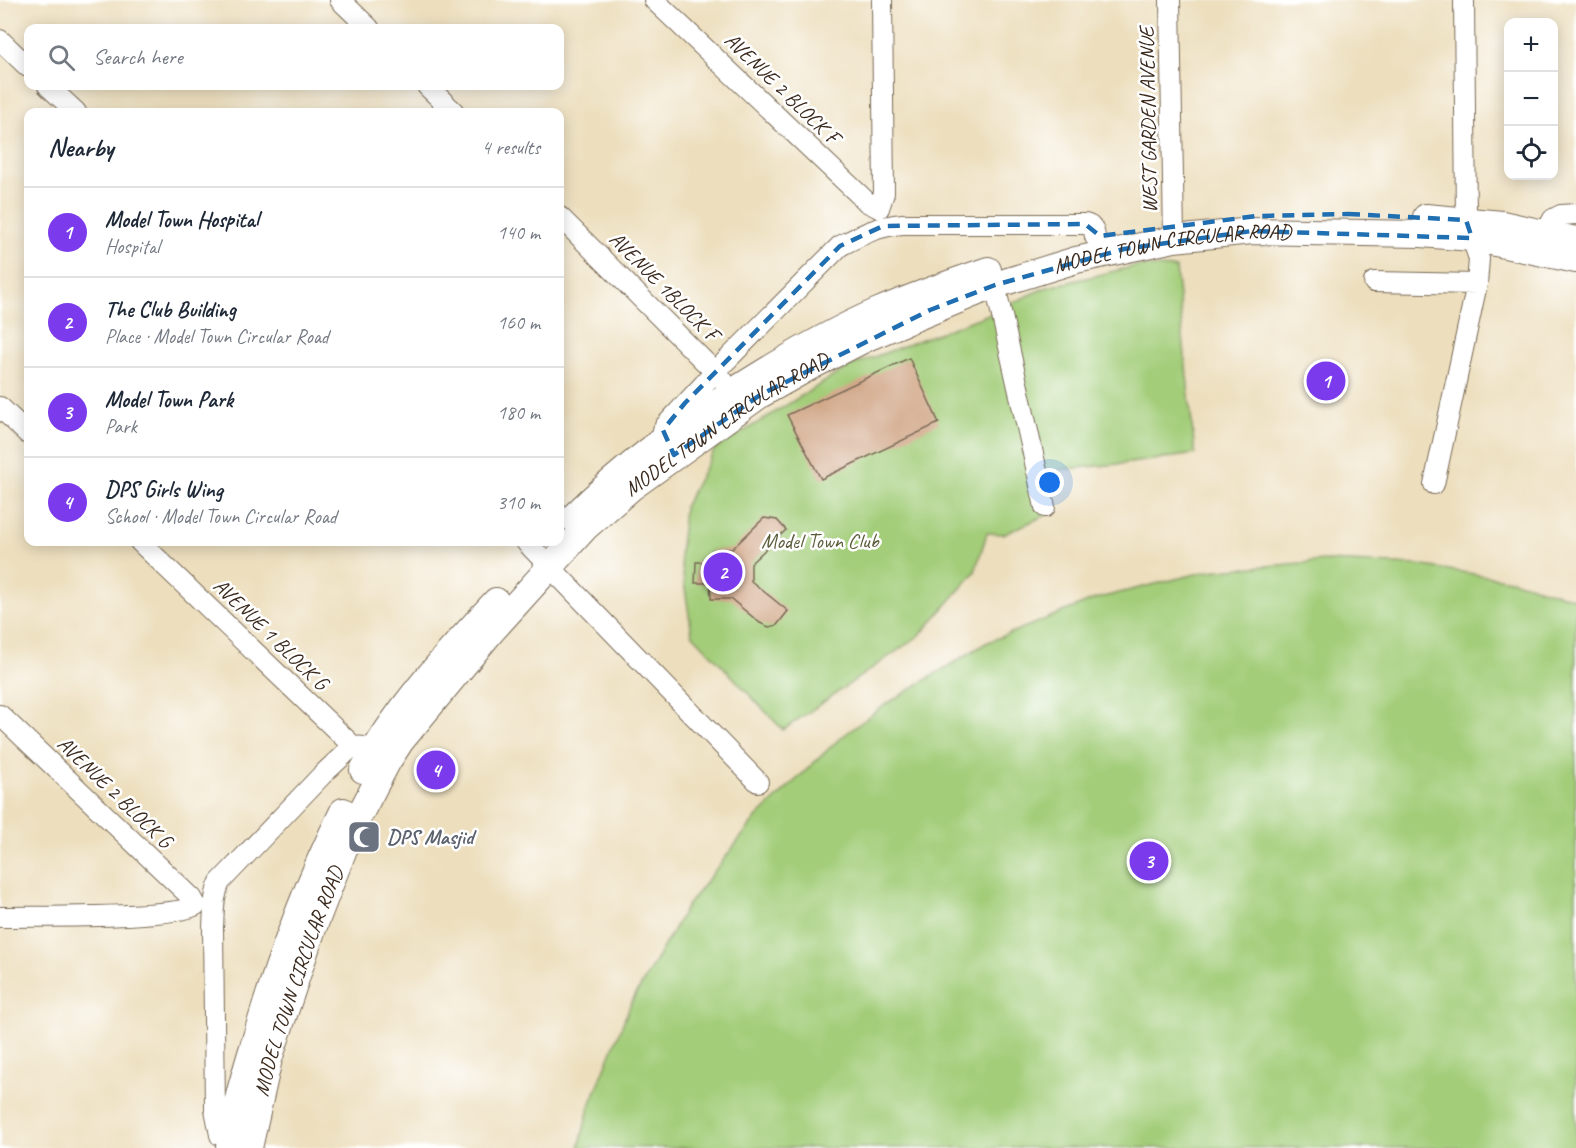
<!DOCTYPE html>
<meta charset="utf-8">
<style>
:root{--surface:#fff;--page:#f6f6f7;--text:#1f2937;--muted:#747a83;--line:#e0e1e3;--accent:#7c3aed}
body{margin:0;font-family:Caveat,sans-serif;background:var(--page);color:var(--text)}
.controls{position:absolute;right:18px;top:18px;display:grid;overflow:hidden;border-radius:12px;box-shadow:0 3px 15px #0003}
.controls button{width:54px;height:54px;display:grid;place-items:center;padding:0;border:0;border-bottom:2px solid var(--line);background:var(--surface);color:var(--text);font:30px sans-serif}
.you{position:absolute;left:1050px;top:483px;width:21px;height:21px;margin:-15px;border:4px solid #fff;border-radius:50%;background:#1a73e8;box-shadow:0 0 0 9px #1a73e833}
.badge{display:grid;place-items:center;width:39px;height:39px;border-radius:50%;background:var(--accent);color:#fff;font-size:20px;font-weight:700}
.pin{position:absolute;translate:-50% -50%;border:3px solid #fff;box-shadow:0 2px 6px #0006}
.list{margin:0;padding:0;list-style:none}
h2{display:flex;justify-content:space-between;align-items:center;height:78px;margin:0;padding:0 24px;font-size:26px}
h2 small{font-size:20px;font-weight:400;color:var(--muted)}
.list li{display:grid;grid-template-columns:39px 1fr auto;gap:18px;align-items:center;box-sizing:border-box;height:90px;padding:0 24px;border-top:2px solid var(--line)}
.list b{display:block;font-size:22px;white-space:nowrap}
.list p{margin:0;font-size:20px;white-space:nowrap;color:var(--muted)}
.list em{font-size:20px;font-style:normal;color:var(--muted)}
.icon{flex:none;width:33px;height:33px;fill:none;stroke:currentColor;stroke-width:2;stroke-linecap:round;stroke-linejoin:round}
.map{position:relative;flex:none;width:1576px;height:1148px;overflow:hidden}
.search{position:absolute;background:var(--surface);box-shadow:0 3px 15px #0003;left:24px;top:24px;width:540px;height:66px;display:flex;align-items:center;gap:15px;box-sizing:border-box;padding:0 21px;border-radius:12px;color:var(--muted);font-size:22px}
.panel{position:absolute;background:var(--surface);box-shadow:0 3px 15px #0003;left:24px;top:108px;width:540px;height:438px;border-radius:12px}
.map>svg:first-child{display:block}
.green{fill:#a3cd79;stroke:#6f7c4c;stroke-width:1.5}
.building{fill:#d0a686}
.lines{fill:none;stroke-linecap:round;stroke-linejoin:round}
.minor-casing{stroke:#796956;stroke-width:22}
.major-casing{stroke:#796956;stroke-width:28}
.minor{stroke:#fff;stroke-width:20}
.major{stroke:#fff;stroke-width:26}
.marked{fill:none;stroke:#1f6fb2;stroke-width:4.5;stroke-dasharray:12 8;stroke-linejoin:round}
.labels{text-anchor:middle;stroke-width:5;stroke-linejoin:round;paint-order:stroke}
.street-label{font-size:21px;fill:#3b2a1e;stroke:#fff}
.park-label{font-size:21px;fill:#5a5b39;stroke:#fff}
.worship-label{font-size:21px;font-weight:bold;fill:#5b616d;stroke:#fff;text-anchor:start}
</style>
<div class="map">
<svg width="1576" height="1148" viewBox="0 0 1576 1148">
<rect width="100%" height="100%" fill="#fff"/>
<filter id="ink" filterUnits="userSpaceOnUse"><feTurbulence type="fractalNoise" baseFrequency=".0167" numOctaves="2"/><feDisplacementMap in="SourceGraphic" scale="12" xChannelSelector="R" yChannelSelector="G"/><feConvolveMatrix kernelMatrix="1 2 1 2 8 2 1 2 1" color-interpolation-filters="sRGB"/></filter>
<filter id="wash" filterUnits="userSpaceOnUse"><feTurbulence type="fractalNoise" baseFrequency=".008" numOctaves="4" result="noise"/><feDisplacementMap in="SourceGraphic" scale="24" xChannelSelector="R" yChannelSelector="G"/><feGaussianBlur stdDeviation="1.35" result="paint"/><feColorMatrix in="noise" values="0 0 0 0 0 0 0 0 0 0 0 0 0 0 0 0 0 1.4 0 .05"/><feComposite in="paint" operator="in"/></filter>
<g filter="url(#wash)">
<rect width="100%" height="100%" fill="#eddfbe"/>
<path class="green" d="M1136 266 1176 268 1195 454 1130 463 1034 472 1053 512 1004 534 987 533 975 572 920 635 783 730 692 634 680 556 684 507 715 449 850 366 992 313 1044 288Z
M1325 561 1418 565 1511 580 1576 599V1148H579L589 1108 631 1003 687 906 757 817 839 739 886 704 986 643 1095 599 1208 571Z"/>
<g id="blocks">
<path class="building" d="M909 358 939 423 821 479 787 415Z
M764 518 777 520 786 530 751 563V581L788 611 777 625 769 627 760 623 731 599H711L710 583H695L696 562H712V550L732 549Z"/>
</g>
</g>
<g filter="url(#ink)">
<use href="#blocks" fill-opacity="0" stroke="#796956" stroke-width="1.5"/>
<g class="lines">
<g class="minor-casing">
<path id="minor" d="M340 0 369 28
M654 0 867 202 879 208
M1170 0 1174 239
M0 40 28 67
M48 86 76 112
M427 86 454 112
M879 208 884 193 882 0
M560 217 723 380
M1546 232 1553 219 1561 215 1576 214
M1374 282 1477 284
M995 285 1045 507
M0 407 28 434
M664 437 663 430 666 425 716 371 840 246C863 234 878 226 903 224H1085C1093 226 1094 229 1095 237
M1434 484 1477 284 1479 259 1466 220 1464 0
M140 542 353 746 364 747
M526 542 758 782
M0 715 192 898 196 905
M0 917C32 916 177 919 196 905
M230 1139 220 1135 215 1109 213 928C214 912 213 897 220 882L322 775 353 746"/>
</g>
<g class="major-casing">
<g id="major">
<path d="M1426 217 1502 224 1576 240"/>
<path d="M572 518C628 462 689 418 756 377 795 353 834 330 876 312 913 296 950 283 988 270"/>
<path d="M363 770C397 707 447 654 496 601"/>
<path d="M229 1148C233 1111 245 1073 256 1037 279 959 307 884 343 811"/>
<path id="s1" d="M249 1148 269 1059 311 934 351 831 388 761 401 741 491 632 585 528 631 488 760 395 808 368 869 337 995 285 1076 260 1174 239 1252 231 1421 234 1472 238 1576 260"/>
</g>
</g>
<use href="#minor" class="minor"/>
<use href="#major" class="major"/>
</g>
</g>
<path class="marked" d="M1348 214 1466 220 1472 238 1252 231 1124 249 995 285 930 310 760 395 674 455 663 430 685 403 840 246 883 226 1085 224 1100 236 1257 216Z"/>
<defs>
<g id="mosque-square" transform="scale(1.725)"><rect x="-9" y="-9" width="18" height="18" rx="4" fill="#6b7280" stroke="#fff"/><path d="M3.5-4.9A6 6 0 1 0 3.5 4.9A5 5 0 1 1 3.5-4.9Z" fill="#fff"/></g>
</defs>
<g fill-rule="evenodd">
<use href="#mosque-square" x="364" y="837"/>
</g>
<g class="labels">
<g class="street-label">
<text transform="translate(782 88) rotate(44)" y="7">AVENUE 2 BLOCK F</text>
<text transform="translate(1148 120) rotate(-91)" y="7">WEST GARDEN AVENUE</text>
<text dy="7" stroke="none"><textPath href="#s1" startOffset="1380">MODEL TOWN CIRCULAR ROAD</textPath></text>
<text transform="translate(664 286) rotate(45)" y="7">AVENUE 1BLOCK F</text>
<text dy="7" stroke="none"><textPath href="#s1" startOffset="894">MODEL TOWN CIRCULAR ROAD</textPath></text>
<text transform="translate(271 634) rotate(44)" y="7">AVENUE 1 BLOCK G</text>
<text transform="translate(115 792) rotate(44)" y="7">AVENUE 2 BLOCK G</text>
<text dy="7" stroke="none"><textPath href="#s1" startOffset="174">MODEL TOWN CIRCULAR ROAD</textPath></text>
</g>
<g class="park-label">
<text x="820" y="548">Model Town Club</text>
</g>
<g class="worship-label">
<text x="387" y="844">DPS Masjid</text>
</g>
</g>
</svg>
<div class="controls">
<button>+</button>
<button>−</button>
<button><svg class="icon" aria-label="locate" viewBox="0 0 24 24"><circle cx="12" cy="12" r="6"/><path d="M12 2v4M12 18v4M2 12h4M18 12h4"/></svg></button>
</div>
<div class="you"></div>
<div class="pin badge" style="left:1326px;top:381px">1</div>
<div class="pin badge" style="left:723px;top:572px">2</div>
<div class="pin badge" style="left:1149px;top:861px">3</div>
<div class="pin badge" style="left:436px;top:770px">4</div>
<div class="search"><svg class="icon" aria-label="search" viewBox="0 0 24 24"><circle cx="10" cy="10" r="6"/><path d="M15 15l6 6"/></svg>Search here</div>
<section class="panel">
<h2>Nearby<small>4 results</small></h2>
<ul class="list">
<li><span class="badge">1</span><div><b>Model Town Hospital</b><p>Hospital</p></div><em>140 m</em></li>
<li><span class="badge">2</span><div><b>The Club Building</b><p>Place · Model Town Circular Road</p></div><em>160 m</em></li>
<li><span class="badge">3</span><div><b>Model Town Park</b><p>Park</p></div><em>180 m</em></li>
<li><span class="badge">4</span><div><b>DPS Girls Wing</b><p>School · Model Town Circular Road</p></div><em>310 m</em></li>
</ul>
</section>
</div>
